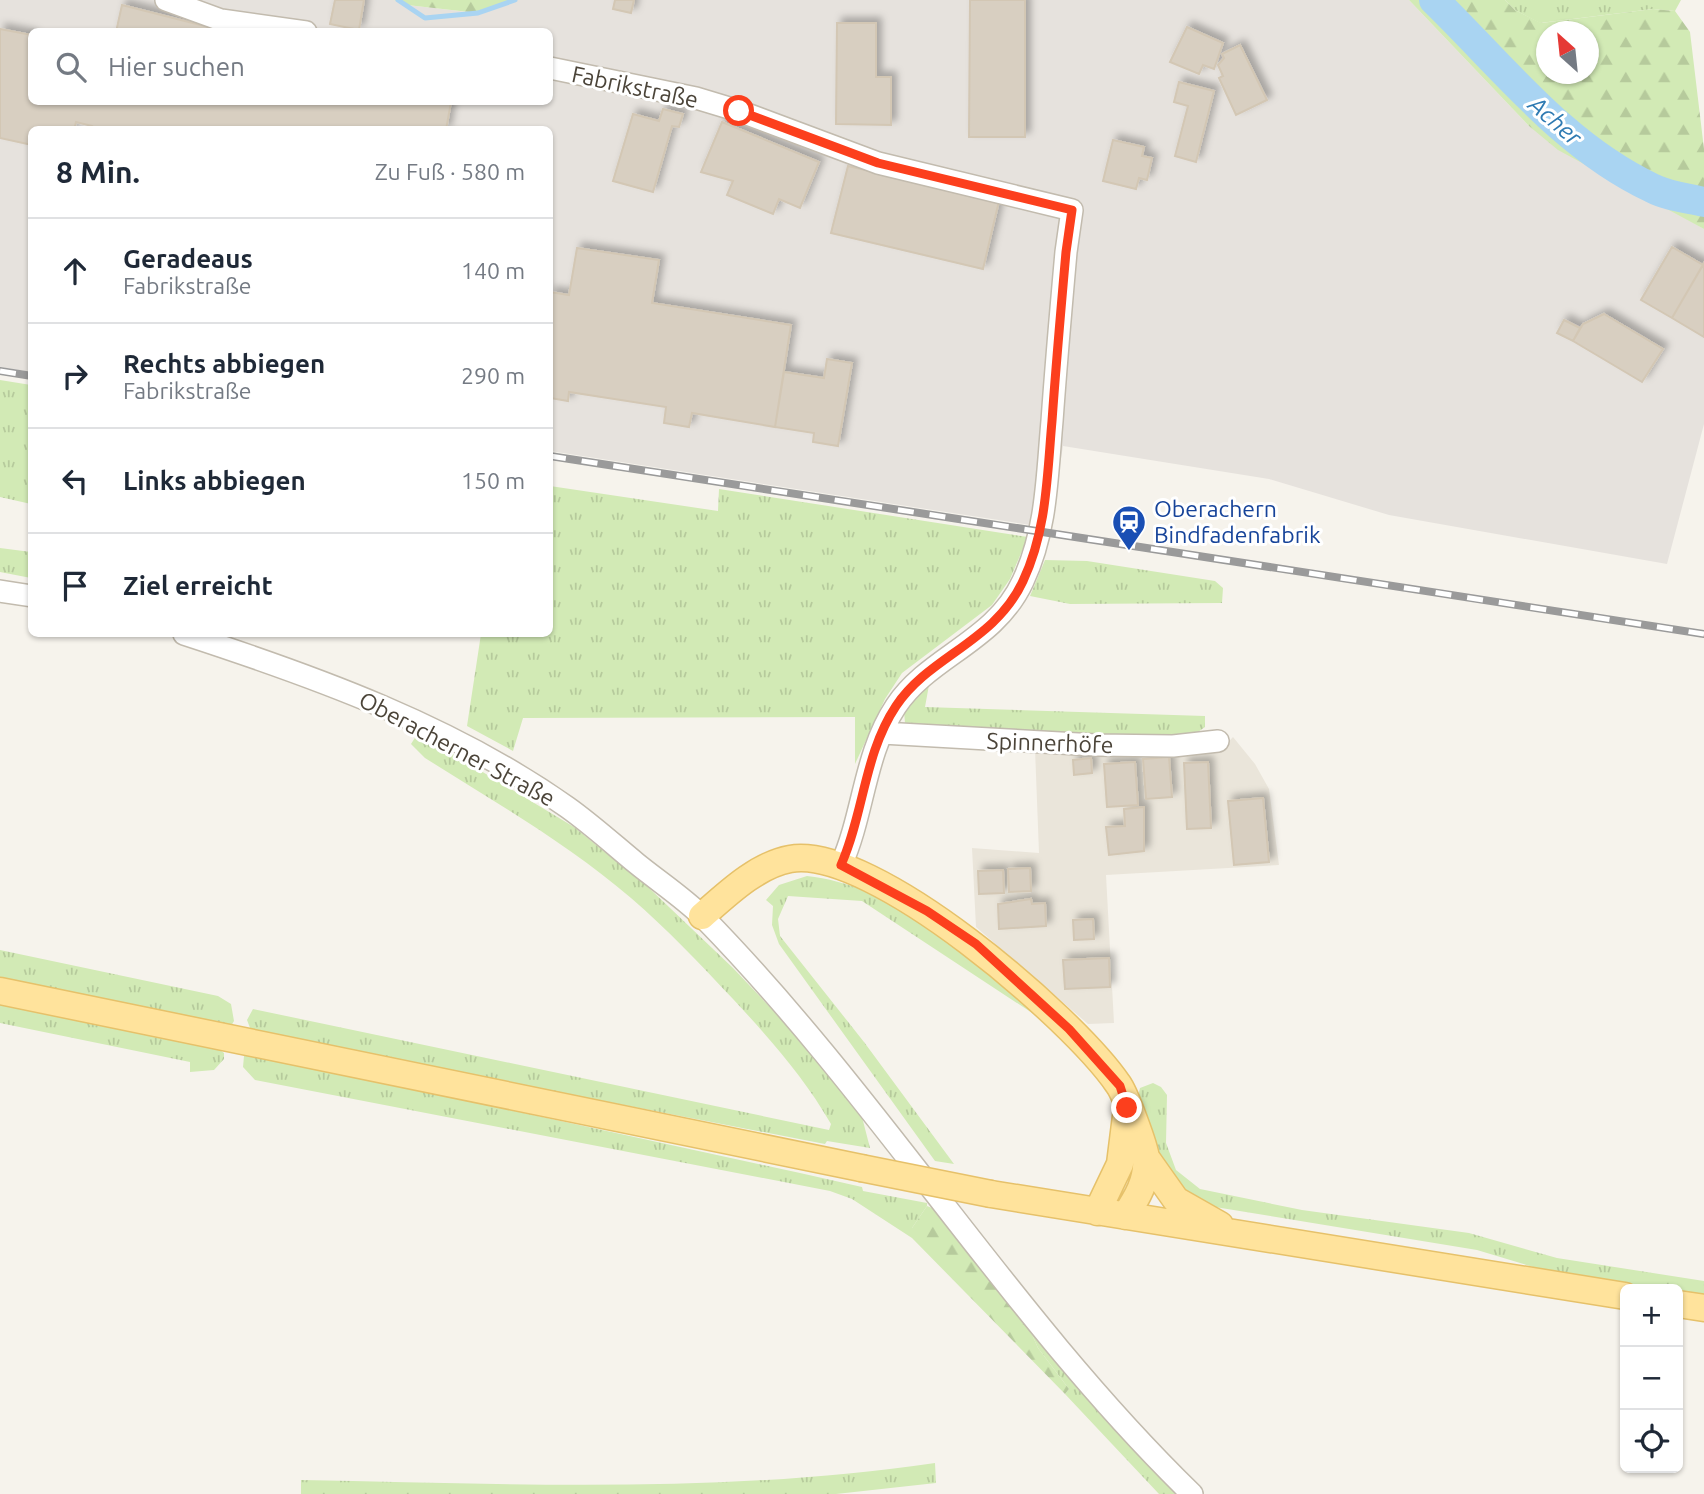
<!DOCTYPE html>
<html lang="de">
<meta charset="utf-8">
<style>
:root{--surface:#fff;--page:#f6f6f7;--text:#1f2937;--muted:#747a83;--line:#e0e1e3}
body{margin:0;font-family:Ubuntu,sans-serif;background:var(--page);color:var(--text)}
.controls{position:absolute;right:21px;bottom:21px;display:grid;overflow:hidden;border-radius:10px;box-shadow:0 2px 5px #0004}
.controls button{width:63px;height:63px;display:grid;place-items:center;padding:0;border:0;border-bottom:2px solid var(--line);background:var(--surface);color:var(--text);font:35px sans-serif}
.compass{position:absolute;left:1536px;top:21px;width:63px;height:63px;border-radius:50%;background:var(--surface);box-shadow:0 2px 5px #0004;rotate:333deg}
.stop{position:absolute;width:21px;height:21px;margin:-16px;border:5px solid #fc3f1d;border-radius:50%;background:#fff}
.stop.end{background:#fc3f1d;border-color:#fff;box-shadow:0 2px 7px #0008}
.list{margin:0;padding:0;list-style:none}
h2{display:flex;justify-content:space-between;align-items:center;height:91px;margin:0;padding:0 28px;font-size:30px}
h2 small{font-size:23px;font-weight:400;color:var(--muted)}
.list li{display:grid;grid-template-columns:46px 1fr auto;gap:21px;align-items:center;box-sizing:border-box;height:105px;padding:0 28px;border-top:2px solid var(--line)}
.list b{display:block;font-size:26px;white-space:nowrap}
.list p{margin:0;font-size:23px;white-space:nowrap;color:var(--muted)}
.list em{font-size:23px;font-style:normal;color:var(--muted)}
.icon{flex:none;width:38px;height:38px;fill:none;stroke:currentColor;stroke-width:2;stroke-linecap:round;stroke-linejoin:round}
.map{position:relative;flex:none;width:1704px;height:1494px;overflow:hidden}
.search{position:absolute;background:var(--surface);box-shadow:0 2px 5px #0004;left:28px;top:28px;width:525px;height:77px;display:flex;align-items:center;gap:18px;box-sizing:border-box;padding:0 24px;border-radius:10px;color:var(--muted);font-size:26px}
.panel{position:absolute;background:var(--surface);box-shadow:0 2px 5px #0004;left:28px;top:126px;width:525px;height:511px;border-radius:10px}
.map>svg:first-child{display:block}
.residential{fill:#eae5da}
.industrial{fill:#e6e2dd;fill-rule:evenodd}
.grass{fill:url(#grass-tufts)}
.forest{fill:url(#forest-firs);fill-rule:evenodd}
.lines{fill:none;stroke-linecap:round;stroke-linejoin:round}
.stream{stroke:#a9d4f2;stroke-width:5}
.river{stroke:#a9d4f2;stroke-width:30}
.building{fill:#d8cfc1;stroke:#d3c7b4;stroke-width:2;filter:url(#shadow)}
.minor-casing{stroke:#c2bbae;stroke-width:24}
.major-casing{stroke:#e6c16a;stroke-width:29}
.minor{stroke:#fff;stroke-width:21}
.major{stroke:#ffe39c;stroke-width:26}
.rail-casing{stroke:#9a9a9a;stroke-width:8}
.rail{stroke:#fff;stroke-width:5;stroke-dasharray:16;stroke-linecap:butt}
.major-bridge-casing{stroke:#e6c16a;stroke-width:29;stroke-linecap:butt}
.major-bridge{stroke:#ffe39c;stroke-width:26}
.route{stroke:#fc3f1d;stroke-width:9}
.labels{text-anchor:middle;stroke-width:6;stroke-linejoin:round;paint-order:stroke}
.street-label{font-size:23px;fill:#4b4439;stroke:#fff}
.transit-label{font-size:23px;fill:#164399;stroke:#fff;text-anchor:start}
.water-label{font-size:24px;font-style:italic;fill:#2e7ab2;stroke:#fff}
</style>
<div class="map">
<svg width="1704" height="1494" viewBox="0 0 1704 1494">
<defs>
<pattern id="grass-tufts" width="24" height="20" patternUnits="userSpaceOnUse" patternTransform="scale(1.75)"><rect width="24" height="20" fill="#d2eab5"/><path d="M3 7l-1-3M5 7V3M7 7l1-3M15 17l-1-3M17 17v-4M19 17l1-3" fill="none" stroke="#b6ca9c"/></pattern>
<pattern id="forest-firs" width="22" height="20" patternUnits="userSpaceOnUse" patternTransform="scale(1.75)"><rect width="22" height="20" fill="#d2eab5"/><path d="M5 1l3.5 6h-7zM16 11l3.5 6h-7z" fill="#b6ca9c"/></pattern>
<filter id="shadow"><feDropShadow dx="5" dy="-5" stdDeviation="3.5" flood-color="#0004"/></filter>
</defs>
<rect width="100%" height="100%" fill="#f6f3ec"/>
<path class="residential" d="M1233 737 1255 764 1269 789 1279 865 1106 875 1114 1023 1088 1024 976 927 972 848 1039 853 1035 749 1207 754 1220 751Z"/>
<path class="industrial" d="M0 0H394L407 5 477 13 516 0H1409L1529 126 1704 229V424L1667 564 1389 515 1269 479 1063 446 1050 528 550 451V130H32L31 372 0 367ZM32 32H550V102H32Z"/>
<path class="grass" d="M1505 0H1681L1675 11 1653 9 1540 23 1515 10Z
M0 380 31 385V504L0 497Z
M550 486 718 511 719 489 1028 537 1010 579 992 605 902 673 885 699 855 764V717L523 718 513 751 467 726 481 634H550Z
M0 548 31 552V578L0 572Z
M1045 560 1087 561 1215 581 1223 588 1222 603 1070 604 1030 596Z
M929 685 925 707 1205 716V727L1185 741 914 729 905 723 904 711Z
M418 733 574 827 648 887 733 968 820 1060 862 1117 870 1148 827 1141 825 1144 252 1033 247 1020 253 1009 829 1130 831 1124C804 1077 770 1039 733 999 700 964 667 929 631 898 568 844 495 802 425 758L411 744Z
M807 876C905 887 980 966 1052 1026L862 901 788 896 778 919 780 936 864 1042 954 1164 935 1161 779 944 772 925 773 906 766 900 779 885Z
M0 950 218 996 231 1004 234 1021 231 1026 0 978Z
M0 1001 216 1047 224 1053V1059L214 1070 190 1072V1062L0 1023Z
M249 1053 800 1173 862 1187 863 1191 927 1203V1206L912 1228V1238L852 1199 830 1191 255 1080 243 1067 244 1056Z
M1153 1083 1161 1087 1167 1095 1166 1143 1176 1170 1200 1189 1302 1210 1469 1233 1557 1258 1704 1281V1295L1550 1272 1477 1250 1215 1207 1194 1199 1168 1180 1138 1096 1140 1088Z
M1030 1330 1181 1494H1159L1065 1394 1069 1389 1038 1348Z
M935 1463 936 1483 836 1494H301V1480C511 1484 726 1494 935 1463Z"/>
<path class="forest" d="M394 0H516L478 13 407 5Z
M1409 0H1505L1515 10 1541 23 1653 9 1675 11 1690 32 1704 149V229L1558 150 1529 126ZM1546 32H1588V74H1546Z
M927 1206 937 1210 1030 1330 1038 1348 1069 1389 1065 1394 912 1238V1228Z"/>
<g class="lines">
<path class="stream" d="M398 0 425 18 478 13 515 0"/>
<path class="river" d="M1434 0C1503 67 1563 146 1652 188 1667 196 1687 198 1704 202"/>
</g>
<path class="building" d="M335 0H364L359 30 330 24Z
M615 0H634L631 13 613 9Z
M970 0H1025V137H969Z
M122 5 228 32H116Z
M837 23H876V77H891V125L836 124Z
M1187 27 1223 43 1214 69 1203 65 1199 74 1170 62Z
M0 29 32 35V102H451L446 130H91L92 126 76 122 74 130H32V145L0 138Z
M1240 45 1267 100 1236 115 1219 78 1223 76 1218 65 1224 58 1222 54Z
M1179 82 1214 91 1196 162 1175 156 1188 106 1174 102Z
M663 109 683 114 679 127 672 126 653 192 613 181 633 114 659 121Z
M722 122 819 162 800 208 779 199 773 214 727 195 733 181 701 172Z
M1113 140 1144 147 1142 156 1152 158 1147 180 1139 178 1136 189 1103 181Z
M848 166 999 201 983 269 831 233Z
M1672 247 1703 265 1672 318 1641 300Z
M577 248 659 260 652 303 791 325 775 427 692 413 689 427 664 423 666 407 569 392 568 401 550 398V292L569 295Z
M1704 263V337L1672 318Z
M1604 314 1663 349 1642 382 1573 341 1583 324Z
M1564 320 1580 328 1573 341 1557 333Z
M827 359 852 363 838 446 813 442 814 433 775 427 784 372 824 378Z
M1169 757 1172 797 1146 799 1143 759Z
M1091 758 1092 773 1074 775 1073 760Z
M1135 762 1138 805 1107 807 1104 764Z
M1208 762 1211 828 1187 829 1184 763Z
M1263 798 1269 862 1234 865 1228 801Z
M1144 807V851L1109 855 1106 827 1125 826 1124 809Z
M1030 868 1031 891 1009 892 1008 869Z
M1003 870 1004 893 979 894 978 871Z
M1031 899 1032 904 1045 903 1046 926 999 929 998 904Z
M1093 919 1094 939 1074 940 1073 920Z
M1109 958 1110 987 1065 989 1063 960Z"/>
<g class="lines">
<g class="minor-casing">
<path id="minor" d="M166 0 221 20 306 32
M550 68 696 98 739 111 878 163 1072 210 1066 252C1061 308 1056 365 1052 421 1047 476 1047 530 1023 581 995 642 929 656 896 706 864 754 864 814 841 865
M0 591 32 596
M184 634C316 677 452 726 567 807 591 824 613 844 636 863 658 881 684 898 704 918 881 1099 1011 1318 1192 1494
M882 733 1096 745 1173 746 1218 741"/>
</g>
<g class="major-casing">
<path id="major" d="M702 916C727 894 757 865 790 859 872 844 1073 1018 1118 1084 1125 1093 1145 1147 1146 1158 1148 1180 1137 1198 1125 1216
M0 991 861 1168
M1147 1159 1176 1200 1220 1225
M991 1194 1625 1296
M1097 1212 1120 1164 1127 1108
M1678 1304 1704 1308"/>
</g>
<use href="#minor" class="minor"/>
<use href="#major" class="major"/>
<g class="rail-casing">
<path id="rail" d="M0 371 32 376
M550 456 1704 634"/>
</g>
<use href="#rail" class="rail"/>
<g class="major-bridge-casing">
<path id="major-bridge" d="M861 1168 991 1194"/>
</g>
<use href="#major-bridge" class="major-bridge"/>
</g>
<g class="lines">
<path class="route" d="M739 111 878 163 1072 210 1066 252C1061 308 1056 365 1052 421 1047 476 1047 530 1023 581 995 642 929 656 896 706 864 754 864 813 841 865L927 911 976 944 1069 1029 1120 1086 1127 1108"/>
</g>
<defs>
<g id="station-pin" transform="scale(1.75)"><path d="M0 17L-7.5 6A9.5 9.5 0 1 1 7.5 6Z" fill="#1a4fb4" stroke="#fff"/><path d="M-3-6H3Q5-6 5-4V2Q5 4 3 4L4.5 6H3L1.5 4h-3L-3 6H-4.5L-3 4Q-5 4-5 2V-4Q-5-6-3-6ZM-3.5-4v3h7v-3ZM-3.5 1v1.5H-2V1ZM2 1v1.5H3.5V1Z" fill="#fff"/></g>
</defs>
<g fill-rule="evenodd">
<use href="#station-pin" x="1129" y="522"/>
</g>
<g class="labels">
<g class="street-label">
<text transform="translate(635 87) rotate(12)" y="8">Fabrikstraße</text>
<text transform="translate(1050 743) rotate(2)" y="8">Spinnerhöfe</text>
<text transform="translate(457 749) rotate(28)" y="8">Oberacherner Straße</text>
</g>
<g class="transit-label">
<text x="1154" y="517">Oberachern<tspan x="1154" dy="26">Bindfadenfabrik</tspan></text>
</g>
<g class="water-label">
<text transform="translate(1555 121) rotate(41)" y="8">Acher</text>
</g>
</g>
</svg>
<div class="controls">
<button>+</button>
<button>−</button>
<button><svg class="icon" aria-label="locate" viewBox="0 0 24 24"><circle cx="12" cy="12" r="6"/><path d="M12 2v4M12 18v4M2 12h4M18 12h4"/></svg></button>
</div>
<svg class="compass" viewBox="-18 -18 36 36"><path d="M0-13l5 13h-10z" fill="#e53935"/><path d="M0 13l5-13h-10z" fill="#747a83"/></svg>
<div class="stop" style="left:739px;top:111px"></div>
<div class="stop end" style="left:1127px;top:1108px"></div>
<div class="search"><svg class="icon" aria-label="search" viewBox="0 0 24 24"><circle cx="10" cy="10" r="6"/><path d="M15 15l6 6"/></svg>Hier suchen</div>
<section class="panel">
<h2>8 Min.<small>Zu Fuß · 580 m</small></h2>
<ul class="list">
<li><svg class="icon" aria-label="ahead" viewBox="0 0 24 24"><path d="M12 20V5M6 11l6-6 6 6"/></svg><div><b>Geradeaus</b><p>Fabrikstraße</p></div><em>140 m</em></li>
<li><svg class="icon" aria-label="right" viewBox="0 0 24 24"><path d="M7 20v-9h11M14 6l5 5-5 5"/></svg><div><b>Rechts abbiegen</b><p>Fabrikstraße</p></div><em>290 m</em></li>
<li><svg class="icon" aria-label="left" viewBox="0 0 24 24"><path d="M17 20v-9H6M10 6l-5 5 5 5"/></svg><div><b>Links abbiegen</b></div><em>150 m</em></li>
<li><svg class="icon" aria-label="arrive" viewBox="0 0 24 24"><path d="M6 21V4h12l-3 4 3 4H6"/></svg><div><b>Ziel erreicht</b></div></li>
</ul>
</section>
</div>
